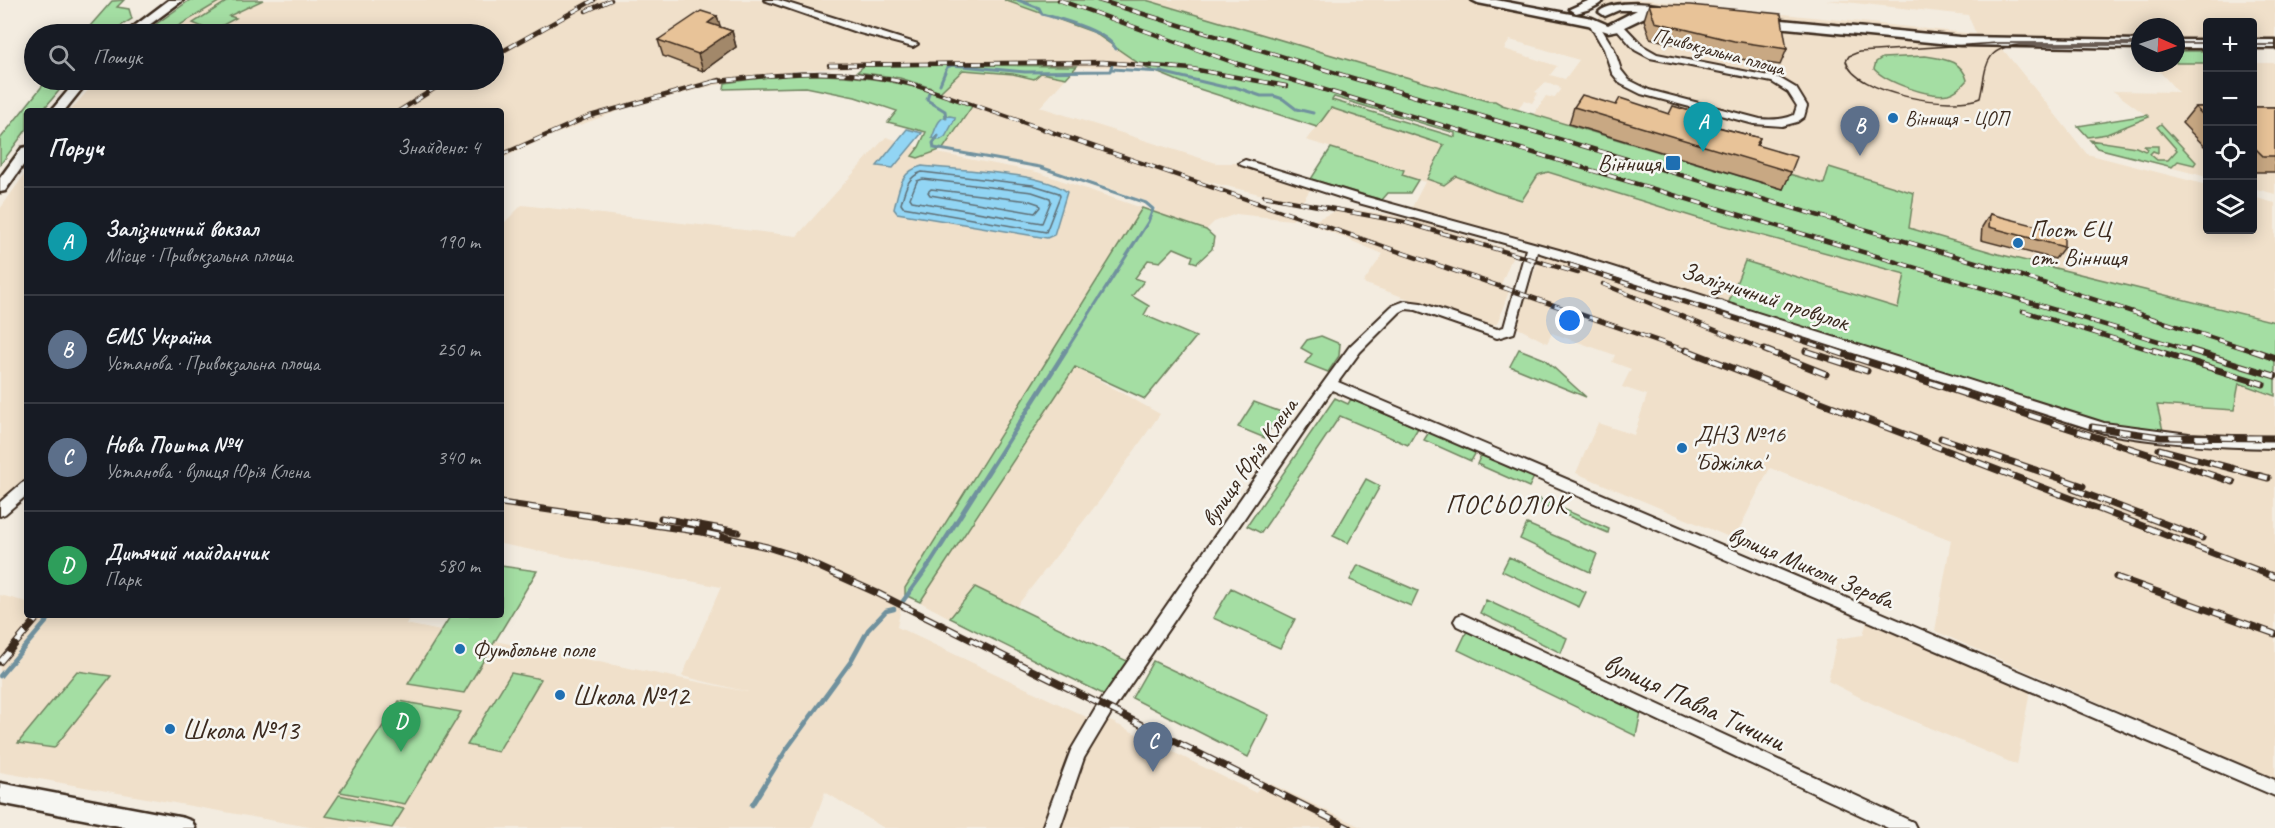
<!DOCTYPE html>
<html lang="uk">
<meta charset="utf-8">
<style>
:root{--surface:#171b24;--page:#20242c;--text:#f1f3f6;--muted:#9ea1a6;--line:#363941;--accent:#d93025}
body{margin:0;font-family:Caveat,sans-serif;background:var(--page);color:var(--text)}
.controls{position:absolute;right:18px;top:18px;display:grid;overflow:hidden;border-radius:6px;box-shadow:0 3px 15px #0003}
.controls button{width:54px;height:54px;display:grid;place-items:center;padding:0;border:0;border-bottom:2px solid var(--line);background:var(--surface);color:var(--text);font:30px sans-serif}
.compass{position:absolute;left:2131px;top:18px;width:54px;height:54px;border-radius:50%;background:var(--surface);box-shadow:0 3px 15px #0003;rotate:93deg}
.you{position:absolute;left:1570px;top:321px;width:21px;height:21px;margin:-15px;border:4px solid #fff;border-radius:50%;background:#1a73e8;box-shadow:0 0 0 9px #1a73e833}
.badge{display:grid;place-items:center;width:39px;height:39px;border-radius:50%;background:var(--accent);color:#fff;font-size:20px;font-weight:700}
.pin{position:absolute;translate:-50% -50px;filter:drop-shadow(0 2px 3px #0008)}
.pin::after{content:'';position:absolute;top:32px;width:21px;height:18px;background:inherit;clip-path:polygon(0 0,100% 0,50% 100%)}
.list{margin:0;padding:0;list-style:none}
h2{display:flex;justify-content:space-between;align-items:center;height:78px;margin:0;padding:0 24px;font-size:26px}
h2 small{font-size:20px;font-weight:400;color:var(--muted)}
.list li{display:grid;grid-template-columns:39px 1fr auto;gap:18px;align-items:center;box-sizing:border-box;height:108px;padding:0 24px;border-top:2px solid var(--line)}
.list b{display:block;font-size:22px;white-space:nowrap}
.list p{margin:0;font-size:20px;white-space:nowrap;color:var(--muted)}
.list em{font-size:20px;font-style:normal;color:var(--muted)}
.icon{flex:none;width:33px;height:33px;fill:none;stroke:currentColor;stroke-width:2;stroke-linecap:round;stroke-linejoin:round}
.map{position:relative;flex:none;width:2275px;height:828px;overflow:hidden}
.search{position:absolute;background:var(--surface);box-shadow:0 3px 15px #0003;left:24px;top:24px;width:480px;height:66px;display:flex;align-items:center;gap:15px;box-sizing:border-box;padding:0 21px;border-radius:33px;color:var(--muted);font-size:22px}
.panel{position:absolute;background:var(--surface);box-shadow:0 3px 15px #0003;left:24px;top:108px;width:480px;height:510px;border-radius:6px}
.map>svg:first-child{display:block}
.built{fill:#f0e0ca;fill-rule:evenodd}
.green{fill:#a4dea3;stroke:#708460;stroke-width:1.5;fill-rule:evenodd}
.water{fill:#92d5f4;stroke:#6f919e;stroke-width:1.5}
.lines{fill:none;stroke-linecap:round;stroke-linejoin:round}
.shore{stroke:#5e6e74;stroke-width:1.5}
.stream-far1{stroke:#6f919e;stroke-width:3}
.stream{stroke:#6f919e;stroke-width:4.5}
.minor-casing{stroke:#3b2a1e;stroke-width:4}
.major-casing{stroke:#3b2a1e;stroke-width:5}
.minor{fill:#f6f6f2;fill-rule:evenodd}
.major{fill:#f6f6f2;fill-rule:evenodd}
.tram{stroke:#3b2a1e;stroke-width:1.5}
.rail-far1-casing{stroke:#3b2a1e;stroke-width:4.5}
.rail-casing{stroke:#3b2a1e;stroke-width:7}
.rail-far1{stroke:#f6f6f2;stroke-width:3;stroke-dasharray:9;stroke-linecap:butt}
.rail{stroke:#f6f6f2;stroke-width:4.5;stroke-dasharray:13;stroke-linecap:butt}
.wall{fill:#c8a883;stroke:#3b2a1e;stroke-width:1.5}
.shaded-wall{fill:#a2886a;stroke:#3b2a1e;stroke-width:1.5}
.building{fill:#e8c398;stroke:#3b2a1e;stroke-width:1.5}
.poi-dot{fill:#1f6fb2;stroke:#f6f6f2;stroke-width:2}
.labels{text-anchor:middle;stroke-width:5;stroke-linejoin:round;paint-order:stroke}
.far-street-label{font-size:20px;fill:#3b2a1e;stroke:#f6f6f2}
.far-poi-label{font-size:20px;fill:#3b2a1e;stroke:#f6f6f2;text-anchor:start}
.poi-label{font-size:24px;fill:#3b2a1e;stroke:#f6f6f2;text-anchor:start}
.street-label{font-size:24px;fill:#3b2a1e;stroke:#f6f6f2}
.quarter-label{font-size:27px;letter-spacing:1.5px;fill:#3b2a1e;stroke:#f6f6f2}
.near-poi-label{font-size:28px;fill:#3b2a1e;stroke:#f6f6f2;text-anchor:start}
.near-street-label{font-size:28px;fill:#3b2a1e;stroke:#f6f6f2}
</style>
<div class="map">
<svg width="2275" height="828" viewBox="0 0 2275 828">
<rect width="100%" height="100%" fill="#f3ece0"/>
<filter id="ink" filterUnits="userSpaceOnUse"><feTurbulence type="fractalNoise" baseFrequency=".0167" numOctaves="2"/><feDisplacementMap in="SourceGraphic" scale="12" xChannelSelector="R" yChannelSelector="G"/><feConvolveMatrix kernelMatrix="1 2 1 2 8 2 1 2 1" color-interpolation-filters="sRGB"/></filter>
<g filter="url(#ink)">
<path class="built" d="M190 0H1004L1093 32 1144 67 864 66 794 71 791 75 751 79 711 86 629 107 547 137 501 159V111H70L97 80H494V34H142Z
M1146 0H1485L1599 20 1602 0H1649L1976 34 1968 15 1826 0H2275V45H2253L2252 22H2208L2207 44H2176V27H2140V44L1997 42 2087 154 2207 185 2208 230H2252L2253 197 2275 203V322L1998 254 1531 118 1546 96 1554 98 1560 90 1559 87 1546 82 1535 92 1538 93 1532 103 1524 100 1518 110 1495 101H1487ZM1510 40 1543 49 1579 60 1565 79 1550 75 1557 66 1504 49Z
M2152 63H2207V177L2097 148 2078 126 2146 115 2113 91 2178 92Z
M2252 63H2275V194L2253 188Z
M963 70 1013 74 1034 79 1042 71 1066 78 1040 107 1216 163H1245L1313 185 1301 204 1201 180 1277 208 1296 217 1292 220 1236 214 1214 222 1206 230 1154 212 1156 209 1148 202 1076 177 1042 167 943 149 974 104 940 93Z
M1331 108 1444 145 1426 179 1444 185 1456 176 1522 201 1538 174 1548 172 1697 218 1905 273 1898 309 1745 261 2165 438 2156 405 2239 383 2275 396V779L1935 631 1951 540 1770 468 1734 539 1576 473 1598 423 1634 435 1647 395 1622 387 1631 369 1612 362 1615 355 1552 333 1547 343 1518 328 1517 324 1543 246 1534 243 1532 247 1409 213 1425 182 1401 175 1403 170 1306 140Z
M886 137 942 154 1037 172 1142 208 905 588 897 627 1097 722 1100 716 1256 793 1263 780 1363 828H884L825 792 812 828H315L0 772V595L27 602V615H411L406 624 441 631 451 615H501V566L537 571 495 641 748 692 682 676 721 587 501 544V226L522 205 797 236Z
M27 171V487L0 511V209Z
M1342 208 1390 215 1422 222 1510 250 1513 255 1500 287 1509 291 1497 324 1486 326 1363 283 1383 254 1309 223Z
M1075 367 1160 414 1100 500 1016 607 975 587 950 618 920 602Z
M1867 621 2030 690 2017 765 1871 703 1828 681 1837 639 1863 635Z"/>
<path class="green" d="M124 0 117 7 129 9 132 19 108 34H83L112 1Z
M190 0H222L165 34H142Z
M229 0H263L229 16 236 18 212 31 193 23Z
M1004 0H1146L1487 101H1495L1502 105 1783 189 1789 174 1824 184 1829 167 1914 193 1909 228 1998 254 2275 322V396L2239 383 2234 410 2157 405 2165 439 2141 436 1727 307 1745 261 1898 308 1905 274 1697 218 1548 172 1538 175 1522 200 1495 192 1456 176 1444 185 1427 179 1444 145 1331 108 1317 127 1193 87 1144 67 1093 32ZM1334 97 1455 133V137L1332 100Z
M2176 51H2207V63H2176Z
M1925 56C1943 59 1962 60 1967 80 1962 86 1956 92 1948 94 1929 98 1886 82 1874 69L1876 62 1882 58Z
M965 65 1077 66 1066 78 1041 73 1034 79 1013 74 963 70 939 93 973 105 943 149 918 158 912 156 919 147 926 132 888 122 897 111 855 97 806 87 724 89 725 83C794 71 861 71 929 91L932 88 900 78 857 72 864 66Z
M47 80H68L42 111H27V129L0 165V139Z
M2147 115 2149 117 2107 134 2088 137 2078 126Z
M2161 124 2196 162 2194 165 2178 161 2172 167 2097 148 2090 140 2136 147 2145 151 2148 149 2144 146H2158V153L2153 151 2150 154 2157 160H2168L2177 150 2157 127Z
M1331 148 1404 170 1402 175 1418 180 1410 193H1388L1382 200 1311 179Z
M1142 208 1206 230 1214 237 1212 249 1197 263 1191 261 1193 256 1174 248 1160 262 1148 260 1135 278 1144 281 1132 296 1149 306 1144 315 1196 337 1145 399 1075 367 920 602 905 595V588Z
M1321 336 1340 344 1339 356 1328 372 1305 363 1312 354 1301 348 1307 340Z
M1519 349 1544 359 1586 397 1510 366Z
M1335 398 1348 404 1351 399 1418 428 1408 445 1340 416 1261 533 1247 526Z
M1254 402 1281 412 1265 438 1238 427Z
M1429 432 1476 452 1471 461 1424 440Z
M1481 455 1534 477 1529 487 1477 464Z
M1366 479 1380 486 1348 543 1333 536Z
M1540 499 1609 529 1608 533 1538 503Z
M1527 524 1597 554 1590 572 1520 539Z
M1509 557 1586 592 1579 607 1502 571Z
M1358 565 1418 591 1411 606 1350 580Z
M501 566 537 571 464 693 408 684 451 615H501Z
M975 587 1129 662 1107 696 950 618Z
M1231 588 1295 619 1280 648 1213 618Z
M1486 600 1567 638 1561 653 1480 613Z
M1467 631 1641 712 1636 736 1458 650Z
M1153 661 1269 715 1248 757 1132 698Z
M77 671 111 676 54 748 18 743Z
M511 673 541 679 498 752 467 745Z
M399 701 461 712 405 804 340 792Z
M339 795 404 809 392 828 325 816Z"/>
<path class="water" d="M950 116 955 117V119L945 137 940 140 932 138C936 128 938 116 950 116Z
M907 129 922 133 893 168 877 166Z
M922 166C955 170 1044 172 1067 192L1054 235 1047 238 897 213 894 209C899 189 900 171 922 166Z"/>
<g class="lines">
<path class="shore" d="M922 172 1033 185 1059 193 1060 196 1046 232 903 207 901 204C905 190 907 177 922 172Z
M923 179 1032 192 1050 198 1051 201 1042 223 912 201 910 198 917 181Z
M931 189 1030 201 1039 204 1040 207 1035 213 930 195 928 192Z"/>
<path class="stream-far1" d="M1018 0 1039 8 1042 14C1063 20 1105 30 1116 49
M1112 69 1161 72 1224 87H1235L1261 96H1274L1283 99 1296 109 1313 113
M940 84 947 67 952 65 1025 72 1110 71 1112 65
M929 93 927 100 945 111 946 118
M938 136 933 143 934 148 1040 167 1146 203 1153 209 1148 222 1065 352"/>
<path class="stream" d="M903 601 929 565 1066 350
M0 676 52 615
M752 805 786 750 851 661 868 630 886 611 894 609"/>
<g class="minor-casing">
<path id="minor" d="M764 0H778L918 44 913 47 856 32Z
M1595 22 1598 23 1614 49 1621 70 1629 80 1649 90 1760 119C1772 120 1783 120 1794 115L1797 106 1788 92 1772 82 1650 58 1635 50 1617 29V25H1623L1643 46 1657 54 1779 78 1796 88 1807 106 1804 117 1797 122 1782 126 1754 124 1641 94 1621 84 1612 73 1604 49 1590 25Z
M1245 160 1363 196 1559 250 2104 423 2189 434 2275 438V448C2217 447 2161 444 2104 433L1537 252 1514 333 1497 338 1416 310 1406 309 1400 312 1360 352 1338 382 2275 780V796L1332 390 1111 713 1084 758 1060 828H1042L1071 750 1099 703 1271 455 1350 346 1392 306 1405 301 1421 303 1497 329 1504 327 1526 249 1355 202 1241 165 1239 163Z
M27 481V495L5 514 0 516V502L22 483Z
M1462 614 1913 822 1916 828H1888L1457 626 1454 621 1457 616Z"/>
</g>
<g class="major-casing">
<path id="major" d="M169 0H183L137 34H124Z
M1472 0H1496L1592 18 1608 25 1637 10H1619L1605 16 1599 12C1612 0 1663 1 1676 12L1670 16 1653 13 1618 30 1608 32 1588 25 1478 3Z
M1590 0H1604C1596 8 1587 10 1576 13L1570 9Z
M1761 18 1960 37 2140 40V48L1960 45 1757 25 1755 22Z
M2176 40H2208V48H2176Z
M2252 40H2275V48H2252Z
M77 80H89L64 111H51Z
M27 147V160L5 191 0 192V178L22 148Z
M0 783 184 818 192 821 195 828H130L0 803Z"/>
</g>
<use href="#minor" class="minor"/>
<use href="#major" class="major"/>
<path class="tram" d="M2140 43H1998L1859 52 1849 56 1846 61C1854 94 1953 110 1980 98 1987 68 1982 48 2019 45H2140
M2176 43H2208
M2252 45H2275"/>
<g class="rail-far1-casing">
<path id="rail-far1" d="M1059 0 1235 63 2195 352
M1098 0 1349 77 2006 271 2256 352
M586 11 611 0
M494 56 594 0
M829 65 1103 62 1192 69 1286 86
M711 82C784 73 846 66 918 86L1690 352
M399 111 448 80
M501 155 590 116 720 80
M1264 196 1404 222 1578 273
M1570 265 1836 352
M1603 284 1769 352
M2023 311 2158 352
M1806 351 1809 352"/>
</g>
<g class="rail-casing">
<path id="rail" d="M1686 350 2275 577
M1765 350 1826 374
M1831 350 2233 482
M2153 350 2263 384
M2190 350 2275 376
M2252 350 2275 358
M1806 351 1867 371
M2092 427 2160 437 2275 438
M1941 438 2083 486
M2159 449 2268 478
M2073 489 2202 538
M501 503 702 532 767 547 795 556 877 593 1349 828
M661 518 738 532
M2116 577 2275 634
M0 662 40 615"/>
</g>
<use href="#rail-far1" class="rail-far1"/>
<use href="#rail" class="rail"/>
</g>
<path class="wall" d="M1649 4 1787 49 1780 65 1727 57 1650 38 1644 20Z
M717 16 720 27 732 31 736 47 703 71 663 56 658 40Z
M1574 107 1669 114 1760 138 1757 145 1791 172 1783 189 1569 124Z
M2195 107H2208V150L2182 123Z
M2253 107H2275V172H2253Z
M1990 214 2064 247 2055 259 1981 240 1982 227Z"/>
<path class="shaded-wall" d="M717 16 722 32 708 23Z
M732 31 736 47 703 71 698 54Z"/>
<path class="building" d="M1649 4 1690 5 1781 14 1787 49 1734 41 1655 22Z
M701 11 717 16 708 23 732 31 698 54 658 40Z
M1582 95 1616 105 1620 98 1669 114 1673 106 1710 117 1706 124 1760 138 1756 145 1797 157 1791 172 1574 107Z
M2195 107H2208V120Z
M2253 107H2275V156H2263L2256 149H2253Z
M1990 214 2064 233V247L1989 227Z"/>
</g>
<g class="poi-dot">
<circle cx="1893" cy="118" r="6"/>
<rect x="1665" y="155" width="16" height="16" rx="3"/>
<circle cx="2018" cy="243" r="6"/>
<circle cx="1682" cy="448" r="6"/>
<circle cx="460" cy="649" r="6"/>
<circle cx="560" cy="695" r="6"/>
<circle cx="170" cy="729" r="6"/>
</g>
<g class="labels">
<g class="far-street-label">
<text transform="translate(1719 51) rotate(15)" y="7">Привокзальна площа</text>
</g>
<g class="far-poi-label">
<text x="1905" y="125">Вінниця - ЦОП</text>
</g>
<g class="poi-label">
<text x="1660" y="171" text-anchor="end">Вінниця</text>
<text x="2030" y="237">Пост ЕЦ<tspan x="2030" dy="28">ст. Вінниця</tspan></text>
<text x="1694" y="442">ДНЗ №16<tspan x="1694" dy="28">'Бджілка'</tspan></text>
<text x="472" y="657">Футбольне поле</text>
</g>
<g class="street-label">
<text transform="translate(1765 296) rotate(18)" y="8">Залізничний провулок</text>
<text transform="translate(1249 462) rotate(-55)" y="8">вулиця Юрія Клена</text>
<text transform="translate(1811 567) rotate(23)" y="8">вулиця Миколи Зерова</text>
</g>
<g class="quarter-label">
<text x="1507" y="513">ПОСЬОЛОК</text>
</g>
<g class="near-poi-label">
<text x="572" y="705">Школа №12</text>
<text x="182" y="739">Школа №13</text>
</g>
<g class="near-street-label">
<text transform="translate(1695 701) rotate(25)" y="10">вулиця Павла Тичини</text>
</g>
</g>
</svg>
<div class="controls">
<button>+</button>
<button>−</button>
<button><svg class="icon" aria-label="locate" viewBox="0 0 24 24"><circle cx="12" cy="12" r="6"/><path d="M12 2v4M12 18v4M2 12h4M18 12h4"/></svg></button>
<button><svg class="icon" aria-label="layers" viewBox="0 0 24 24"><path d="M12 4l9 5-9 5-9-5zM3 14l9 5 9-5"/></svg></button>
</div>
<svg class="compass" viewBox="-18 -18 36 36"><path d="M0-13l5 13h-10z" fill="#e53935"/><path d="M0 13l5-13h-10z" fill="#9ea1a6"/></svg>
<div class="you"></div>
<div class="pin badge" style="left:1703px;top:152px;background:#0f9aa8">A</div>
<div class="pin badge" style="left:1860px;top:156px;background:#5c6f8a">B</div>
<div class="pin badge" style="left:1153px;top:772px;background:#5c6f8a">C</div>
<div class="pin badge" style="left:401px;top:752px;background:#2e9e5b">D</div>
<div class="search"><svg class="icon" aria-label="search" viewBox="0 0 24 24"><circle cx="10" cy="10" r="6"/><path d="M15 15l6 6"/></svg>Пошук</div>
<section class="panel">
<h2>Поруч<small>Знайдено: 4</small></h2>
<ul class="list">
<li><span class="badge" style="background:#0f9aa8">A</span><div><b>Залізничний вокзал</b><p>Місце · Привокзальна площа</p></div><em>190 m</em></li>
<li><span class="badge" style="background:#5c6f8a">B</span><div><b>EMS Україна</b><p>Установа · Привокзальна площа</p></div><em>250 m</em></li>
<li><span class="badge" style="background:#5c6f8a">C</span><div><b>Нова Пошта №4</b><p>Установа · вулиця Юрія Клена</p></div><em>340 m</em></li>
<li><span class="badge" style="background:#2e9e5b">D</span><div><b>Дитячий майданчик</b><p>Парк</p></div><em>580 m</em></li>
</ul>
</section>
</div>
